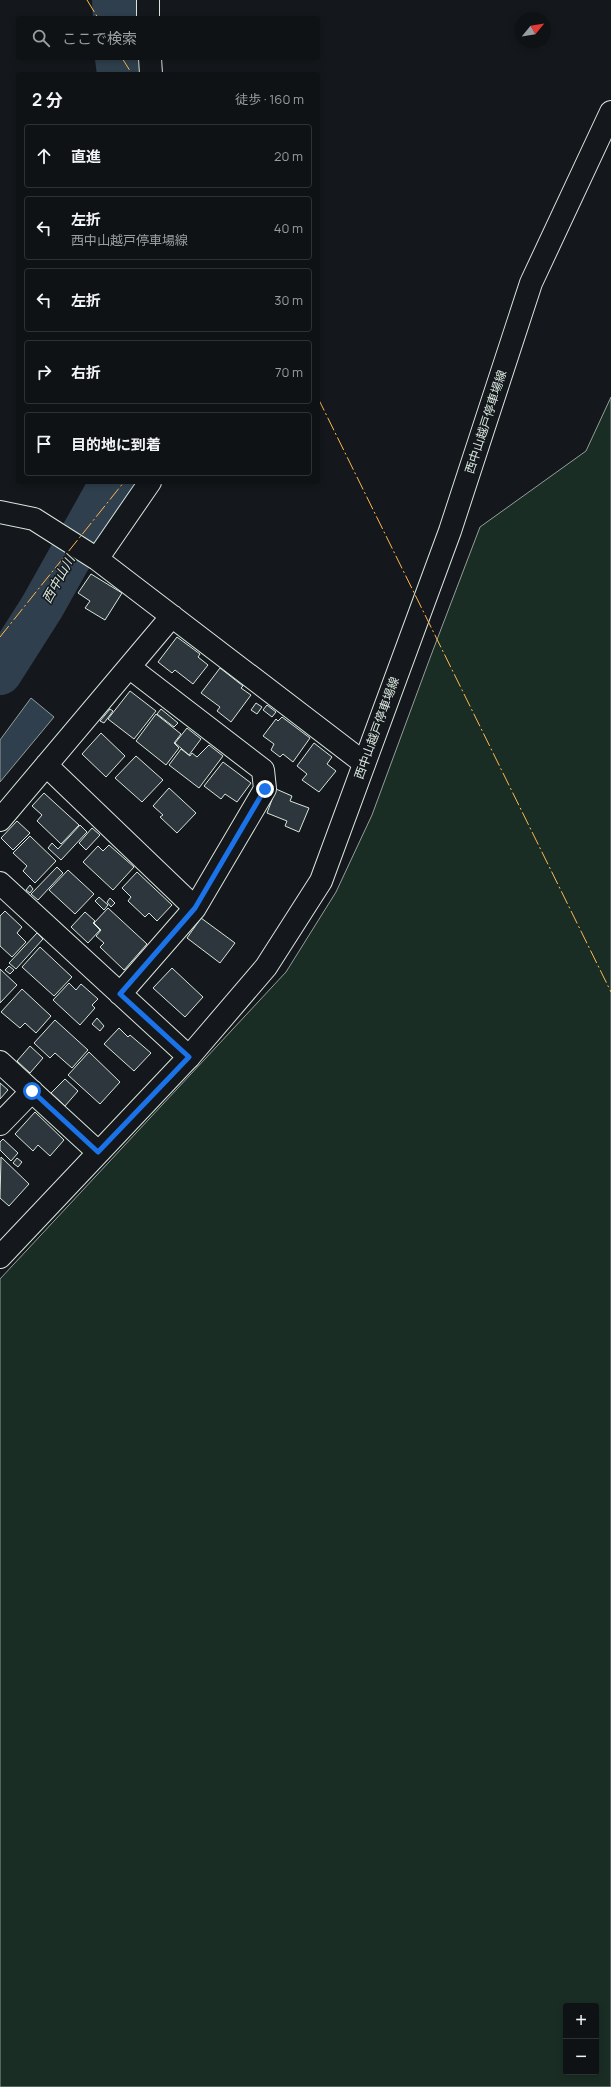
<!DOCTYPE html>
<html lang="ja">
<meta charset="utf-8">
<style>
:root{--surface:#0f1215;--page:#181b1e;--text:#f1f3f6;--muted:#9b9ea0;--line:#2f3234}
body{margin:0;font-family:Manrope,"Noto Sans JP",sans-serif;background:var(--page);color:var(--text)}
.controls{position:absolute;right:12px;bottom:12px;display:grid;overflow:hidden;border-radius:4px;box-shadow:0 2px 6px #0003}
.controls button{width:36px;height:36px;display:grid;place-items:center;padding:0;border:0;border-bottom:1px solid var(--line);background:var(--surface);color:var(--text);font:20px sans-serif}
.compass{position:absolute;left:515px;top:12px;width:36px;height:36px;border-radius:50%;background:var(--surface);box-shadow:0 2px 6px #0003;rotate:60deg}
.stop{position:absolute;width:12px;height:12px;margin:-9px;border:3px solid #1a73e8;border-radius:50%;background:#fff}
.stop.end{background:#1a73e8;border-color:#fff;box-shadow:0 1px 4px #0008}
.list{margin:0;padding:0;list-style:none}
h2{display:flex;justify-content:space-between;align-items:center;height:52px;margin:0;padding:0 16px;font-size:17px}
h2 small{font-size:13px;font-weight:400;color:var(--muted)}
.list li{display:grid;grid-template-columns:26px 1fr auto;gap:12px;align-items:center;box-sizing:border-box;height:64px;margin:0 8px 8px;padding:0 8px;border:1px solid var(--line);border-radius:4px}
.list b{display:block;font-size:15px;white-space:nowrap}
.list p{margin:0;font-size:13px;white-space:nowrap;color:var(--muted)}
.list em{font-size:13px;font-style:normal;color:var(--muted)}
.icon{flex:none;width:22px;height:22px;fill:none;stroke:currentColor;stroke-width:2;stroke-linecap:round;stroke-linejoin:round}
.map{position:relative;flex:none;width:611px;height:2087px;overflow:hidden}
.search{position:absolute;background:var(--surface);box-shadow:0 2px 6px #0003;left:16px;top:16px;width:304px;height:44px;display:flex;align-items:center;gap:10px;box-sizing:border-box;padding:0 14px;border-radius:4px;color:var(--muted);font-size:15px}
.panel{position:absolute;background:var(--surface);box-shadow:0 2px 6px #0003;left:16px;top:72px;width:304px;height:412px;border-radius:4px}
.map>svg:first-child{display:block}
.green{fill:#1a2d24;stroke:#939e99;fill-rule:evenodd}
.water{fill:#2f3f4d;stroke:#939e99}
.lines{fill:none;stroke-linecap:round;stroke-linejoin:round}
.river{stroke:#2f3f4d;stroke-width:44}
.building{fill:#2c363c;stroke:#d8e6dc}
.minor-casing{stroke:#d8e6dc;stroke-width:24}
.major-casing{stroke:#d8e6dc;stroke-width:24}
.minor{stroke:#14181c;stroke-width:22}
.major{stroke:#14181c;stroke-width:22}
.power{stroke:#ffb74d;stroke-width:1;stroke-dasharray:14 3 2 3;stroke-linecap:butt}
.route{stroke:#1a73e8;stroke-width:5}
.labels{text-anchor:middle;stroke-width:3;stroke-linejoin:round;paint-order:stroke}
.street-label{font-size:12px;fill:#d8e6dc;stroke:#14181c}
.water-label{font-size:13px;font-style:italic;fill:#d8e6dc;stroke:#14181c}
</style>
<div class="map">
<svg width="611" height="2087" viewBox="0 0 611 2087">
<rect width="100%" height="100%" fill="#14181c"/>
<path class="green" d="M611 397V2087H0V1279L286 972 336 892 372 815 430 658 480 527 586 451ZM566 2006H596V2072H566Z"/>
<path class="water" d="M31 698 54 717 0 782V740Z"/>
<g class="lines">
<path class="river" d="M114 0 115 18
M117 58 119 74
M0 673 42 607 112 482"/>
</g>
<path class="building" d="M91 574 122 593 105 620 85 608 90 601 78 593Z
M177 637 200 654 198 657 208 665 193 684 175 670 172 673 158 662Z
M220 668 243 686 241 688 251 695 231 722 217 711 220 707 201 693Z
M130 691 156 711 134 739 108 719Z
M256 703 262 707 257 714 251 710Z
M267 705 276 712 272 717 263 710Z
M110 709 113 711 104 723 100 721Z
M161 709 178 723 174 727 157 714Z
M156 714 181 734 174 743 179 748 166 765 136 741Z
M282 717 310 738 293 762 283 754 280 757 271 750 274 744 263 736 276 719 278 721Z
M187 728 201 739 189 755 175 743Z
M101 733 125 756 106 777 82 754Z
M314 743 332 757 327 764 336 771 319 792 302 780 307 774 297 766Z
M209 745 223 756 199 788 169 765 181 749 190 756 192 753 197 757Z
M136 756 163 780 142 802 115 778Z
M223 762 251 783 237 802 225 794 221 799 204 786Z
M169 788 196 813 177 833 160 817 163 815 153 806Z
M276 789 292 796 290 801 309 808 299 832 285 826 287 821 267 813Z
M44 793 79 825 61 844 37 821 42 815 32 806Z
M17 821 30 833 13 850 1 838Z
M80 825 87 832 61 860 48 848 52 843 58 849Z
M92 828 100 835 86 850 79 843Z
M30 836 56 861 35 883 23 871 27 866 13 853Z
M109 845 134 867 113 890 83 862 98 846 103 851Z
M57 867 63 873 38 900 31 894Z
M68 870 94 894 75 914 49 890Z
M137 872 172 905 157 921 149 913 145 917 128 901 131 897 122 888Z
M30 885 33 889 30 893 26 890Z
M99 897 108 905 104 910 95 901Z
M110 898 115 903 111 907 107 902Z
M108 908 147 944 124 970 100 947 104 943 96 936 101 930 94 923Z
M5 911 22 927 17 933 26 942 12 957 0 946V916Z
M85 912 95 921 93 923 100 930 88 943 71 927Z
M201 918 235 943 220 963 187 938Z
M37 933 43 939 16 969 9 963Z
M40 947 72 977 54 996 22 967Z
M9 966 14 970 10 974 5 970Z
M172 968 203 997 185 1017 153 988Z
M0 969 17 985 0 1003Z
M69 983 76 990 81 984 98 999 92 1005 95 1008 80 1025 53 1000Z
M22 989 51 1016 36 1033 25 1023 20 1028 1 1012Z
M97 1018 104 1026 100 1031 92 1024Z
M55 1020 88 1050 72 1068 55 1053 50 1058 34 1043Z
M119 1028 128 1037 130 1035 151 1053 134 1071 104 1044Z
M30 1046 43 1058 30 1073 17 1061Z
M89 1052 120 1082 100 1104 68 1075Z
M65 1079 78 1091 65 1106 51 1093Z
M0 1083 8 1090 0 1099Z
M35 1112 64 1140 50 1156 38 1145 33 1151 15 1134Z
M3 1139 18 1153 11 1161 0 1150V1142Z
M1 1157 29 1184 9 1206 0 1198Z
M17 1158 22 1162 18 1167 13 1163Z"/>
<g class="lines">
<g class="minor-casing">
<path id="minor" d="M148 18V0
M150 58 151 74
M0 512 34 519 97 559 364 763
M97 559 150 482
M46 765 195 908
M0 820 172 616
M0 883 189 1057
M120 994 195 908 265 789 263 770 129 667
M0 1062 98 1152
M0 1124 32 1091"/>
</g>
<g class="major-casing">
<path id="major" d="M0 1257 189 1057 266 967 321 881 450 531 531 283 611 112"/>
</g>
<use href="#minor" class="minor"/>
<use href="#major" class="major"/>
<path class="power" d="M87 0 98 18
M122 58 132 74
M318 398 611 992
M0 637 124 482"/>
</g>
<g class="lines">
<path class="route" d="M32 1091 98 1152 189 1057 120 994 195 908 265 789"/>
</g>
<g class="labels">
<g class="street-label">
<text transform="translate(486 422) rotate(-72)" y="4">西中山越戸停車場線</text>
<text transform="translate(377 728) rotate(-70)" y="4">西中山越戸停車場線</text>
</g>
<g class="water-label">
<text transform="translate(58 579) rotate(-61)" y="5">西中山川</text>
</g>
</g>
</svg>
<div class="controls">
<button>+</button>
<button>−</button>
</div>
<svg class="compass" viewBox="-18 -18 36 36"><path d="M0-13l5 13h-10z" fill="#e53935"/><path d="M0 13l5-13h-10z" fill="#9b9ea0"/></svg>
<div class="stop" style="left:32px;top:1091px"></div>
<div class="stop end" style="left:265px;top:789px"></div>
<div class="search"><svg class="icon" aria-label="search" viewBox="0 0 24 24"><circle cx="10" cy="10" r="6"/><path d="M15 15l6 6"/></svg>ここで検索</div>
<section class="panel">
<h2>2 分<small>徒歩 · 160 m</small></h2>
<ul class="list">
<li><svg class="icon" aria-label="ahead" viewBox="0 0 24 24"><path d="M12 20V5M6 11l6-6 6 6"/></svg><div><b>直進</b></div><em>20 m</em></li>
<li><svg class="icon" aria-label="left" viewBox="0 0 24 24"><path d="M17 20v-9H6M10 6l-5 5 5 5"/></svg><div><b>左折</b><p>西中山越戸停車場線</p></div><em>40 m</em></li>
<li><svg class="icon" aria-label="left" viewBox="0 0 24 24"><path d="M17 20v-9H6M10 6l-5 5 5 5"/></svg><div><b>左折</b></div><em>30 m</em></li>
<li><svg class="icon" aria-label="right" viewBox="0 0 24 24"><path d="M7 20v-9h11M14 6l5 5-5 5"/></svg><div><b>右折</b></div><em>70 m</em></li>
<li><svg class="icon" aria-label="arrive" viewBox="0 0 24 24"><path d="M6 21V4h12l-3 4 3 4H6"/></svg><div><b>目的地に到着</b></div></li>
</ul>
</section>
</div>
